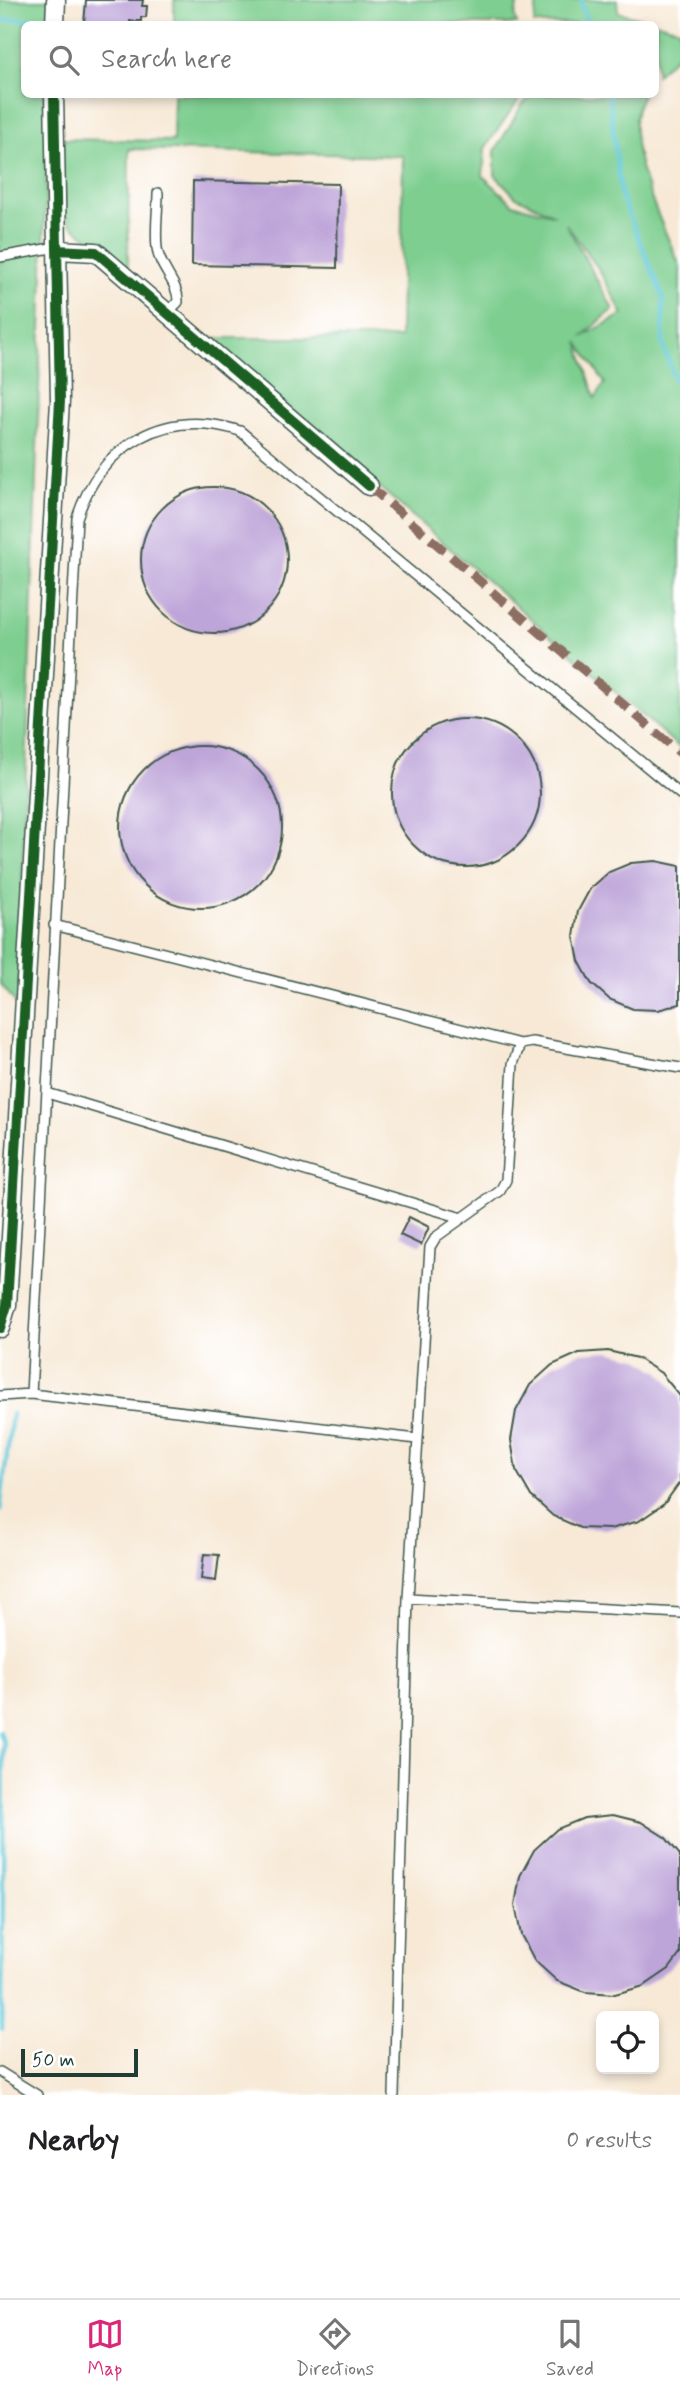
<!DOCTYPE html>
<style>
:root{--surface:#fff;--page:#f2f2f2;--text:#202124;--muted:#757577;--line:#e0e0e0;--accent:#db2777}
body{margin:0;font-family:Mynerve,sans-serif;background:var(--page);color:var(--text)}
.controls{position:absolute;right:21px;bottom:21px;display:grid;overflow:hidden;border-radius:10px;box-shadow:0 4px 10px #0003}
.controls button{width:63px;height:63px;display:grid;place-items:center;padding:0;border:0;border-bottom:2px solid var(--line);background:var(--surface);color:var(--text);font:35px sans-serif}
.scale{position:absolute;left:21px;bottom:18px;width:117px;box-sizing:border-box;padding-left:7px;border:4px solid #1f3d34;border-top:0;font-size:19px;line-height:24px;white-space:nowrap;color:#1f3d34;-webkit-text-stroke:5px #fff;paint-order:stroke}
.list{margin:0;padding:0;list-style:none}
h2{display:flex;justify-content:space-between;align-items:center;height:91px;margin:0;padding:0 28px;font-size:30px}
h2 small{font-size:23px;font-weight:400;color:var(--muted)}
.icon{flex:none;width:38px;height:38px;fill:none;stroke:currentColor;stroke-width:2;stroke-linecap:round;stroke-linejoin:round}
.map{position:relative;flex:none;width:680px;height:2095px;overflow:hidden}
.search{position:absolute;background:var(--surface);box-shadow:0 4px 10px #0003;left:21px;right:21px;top:21px;height:77px;display:flex;align-items:center;gap:18px;box-sizing:border-box;padding:0 24px;border-radius:10px;color:var(--muted);font-size:26px}
.sheet{height:203px;background:var(--surface)}
nav{display:flex;justify-content:space-around;align-items:center;box-sizing:border-box;height:98px;border-top:2px solid var(--line);background:var(--surface);font-size:19px;color:var(--muted)}
nav a{display:grid;justify-items:center;gap:4px}
nav .on{color:var(--accent)}
.map>svg:first-child{display:block}
.green{fill:#7dce8f;stroke:#4e8662;stroke-width:2;fill-rule:evenodd}
.lines{fill:none;stroke-linecap:round;stroke-linejoin:round}
.stream{stroke:#5ec7d9;stroke-width:4.5}
.building{fill:#bea5d9}
.lane-casing{stroke:#3f574c;stroke-width:12}
.street-casing{stroke:#3f574c;stroke-width:21}
.lane{stroke:#fff;stroke-width:9}
.street{stroke:#fff;stroke-width:18}
.quiet{stroke:#8d6e63;stroke-width:9;stroke-dasharray:18 9;stroke-linecap:butt}
.cycleway-casing{stroke:#fff;stroke-width:15}
.cycleway{stroke:#1b5e20;stroke-width:10}
</style>
<div class="map">
<svg width="680" height="2095" viewBox="0 0 680 2095">
<rect width="100%" height="100%" fill="#fff"/>
<filter id="ink" filterUnits="userSpaceOnUse"><feTurbulence type="fractalNoise" baseFrequency=".0143" numOctaves="2"/><feDisplacementMap in="SourceGraphic" scale="14" xChannelSelector="R" yChannelSelector="G"/><feConvolveMatrix kernelMatrix="1 2 1 2 8 2 1 2 1" color-interpolation-filters="sRGB"/></filter>
<filter id="wash" filterUnits="userSpaceOnUse"><feTurbulence type="fractalNoise" baseFrequency=".00686" numOctaves="4" result="noise"/><feDisplacementMap in="SourceGraphic" scale="28" xChannelSelector="R" yChannelSelector="G"/><feGaussianBlur stdDeviation="1.57" result="paint"/><feColorMatrix in="noise" values="0 0 0 0 0 0 0 0 0 0 0 0 0 0 0 0 0 1.4 0 .05"/><feComposite in="paint" operator="in"/></filter>
<g filter="url(#wash)">
<rect width="100%" height="100%" fill="#f7e9d6"/>
<path class="green" d="M0 0H52L51 24H24V94L49 95 18 1006 0 983Z
M174 0H518L515 17 517 24H174Z
M537 0H617L618 12 680 29V52L656 75V24H534Z
M174 95H522L485 148 483 176 513 204 555 215 516 197 495 175V151L522 105 533 95H643C616 136 663 225 680 266V748L207 338H400L403 156 129 149 128 270 70 224 63 210 60 139 173 141ZM566 224 598 268 623 314 582 337 613 309ZM578 342 605 383 595 398Z"/>
<g class="lines">
<path class="stream" d="M581 0 587 24
M0 20 36 19
M609 94 621 196 663 297V345L680 394
M0 1510 12 1414
M0 1732 4 1743 2 2029"/>
</g>
<g id="blocks">
<path class="building" d="M86 0H143L142 6H147L146 17H141V21H130V24H84Z
M193 181 338 184 337 268 192 265Z
M141 560a73 73 0 1 1 146 0a73 73 0 1 1-146 0Z
M392 793a74 74 0 1 1 148 0a74 74 0 1 1-148 0Z
M120 827a81 81 0 1 1 162 0a81 81 0 1 1-162 0Z
M656 861 680 866V1004L658 1010 633 1009 609 999 591 983 579 961 574 936 578 911 590 889 609 872 631 863Z
M409 1217 429 1227 421 1245 400 1235Z
M608 1351 637 1358 661 1373 680 1396V1482L664 1504 639 1521 610 1529 580 1528 553 1516 531 1496 516 1470 511 1440 516 1411 530 1385 552 1365 579 1353Z
M204 1554 219 1555 216 1581 201 1579Z
M613 1815 641 1822 666 1838 680 1855V1954L669 1969 644 1986 615 1994 585 1992 557 1981 535 1961 521 1935 515 1905 520 1876 534 1850 557 1829 584 1818Z"/>
</g>
</g>
<g filter="url(#ink)">
<use href="#blocks" fill-opacity="0" stroke="#3f574c" stroke-width="2"/>
<g class="lines">
<g class="lane-casing">
<path id="lane" d="M158 193C158 210 155 230 157 248 159 268 179 283 178 302L167 313
M0 257 57 247
M54 925 520 1044
M47 1093 462 1218
M31 1394 417 1439
M0 1396 31 1394 77 518C101 444 165 407 240 431L680 794
M408 1598 680 1613
M0 2072 37 2095
M394 2095 408 1598 430 1247 436 1237 500 1191 506 1180 513 1064 520 1044 532 1042 680 1068"/>
</g>
<g class="street-casing">
<path id="street" d="M55 24 56 0
M57 250 96 252 369 486
M0 1328 7 1305 60 401 54 94"/>
</g>
<use href="#lane" class="lane"/>
<use href="#street" class="street"/>
<path class="quiet" d="M369 486 680 753"/>
<g class="cycleway-casing">
<path id="cycleway" d="M57 250 96 252 369 486
M0 1328 7 1305 60 401 54 94"/>
</g>
<use href="#cycleway" class="cycleway"/>
</g>
</g>
</svg>
<div class="controls">
<button><svg class="icon" aria-label="locate" viewBox="0 0 24 24"><circle cx="12" cy="12" r="6"/><path d="M12 2v4M12 18v4M2 12h4M18 12h4"/></svg></button>
</div>
<div class="scale">50 m</div>
<div class="search"><svg class="icon" aria-label="search" viewBox="0 0 24 24"><circle cx="10" cy="10" r="6"/><path d="M15 15l6 6"/></svg>Search here</div>
</div>
<section class="sheet">
<h2>Nearby<small>0 results</small></h2>
<ul class="list">
</ul>
</section>
<nav>
<a class="on"><svg class="icon" aria-label="map" viewBox="0 0 24 24"><path d="M3 6l6-2 6 2 6-2v14l-6 2-6-2-6 2zM9 4v14M15 6v14"/></svg>Map</a>
<a><svg class="icon" aria-label="directions" viewBox="0 0 24 24"><path d="M12 3l9 9-9 9-9-9zM9 14v-3h6M13 9l2 2-2 2"/></svg>Directions</a>
<a><svg class="icon" aria-label="saved" viewBox="0 0 24 24"><path d="M7 4h10v16l-5-4-5 4z"/></svg>Saved</a>
</nav>
